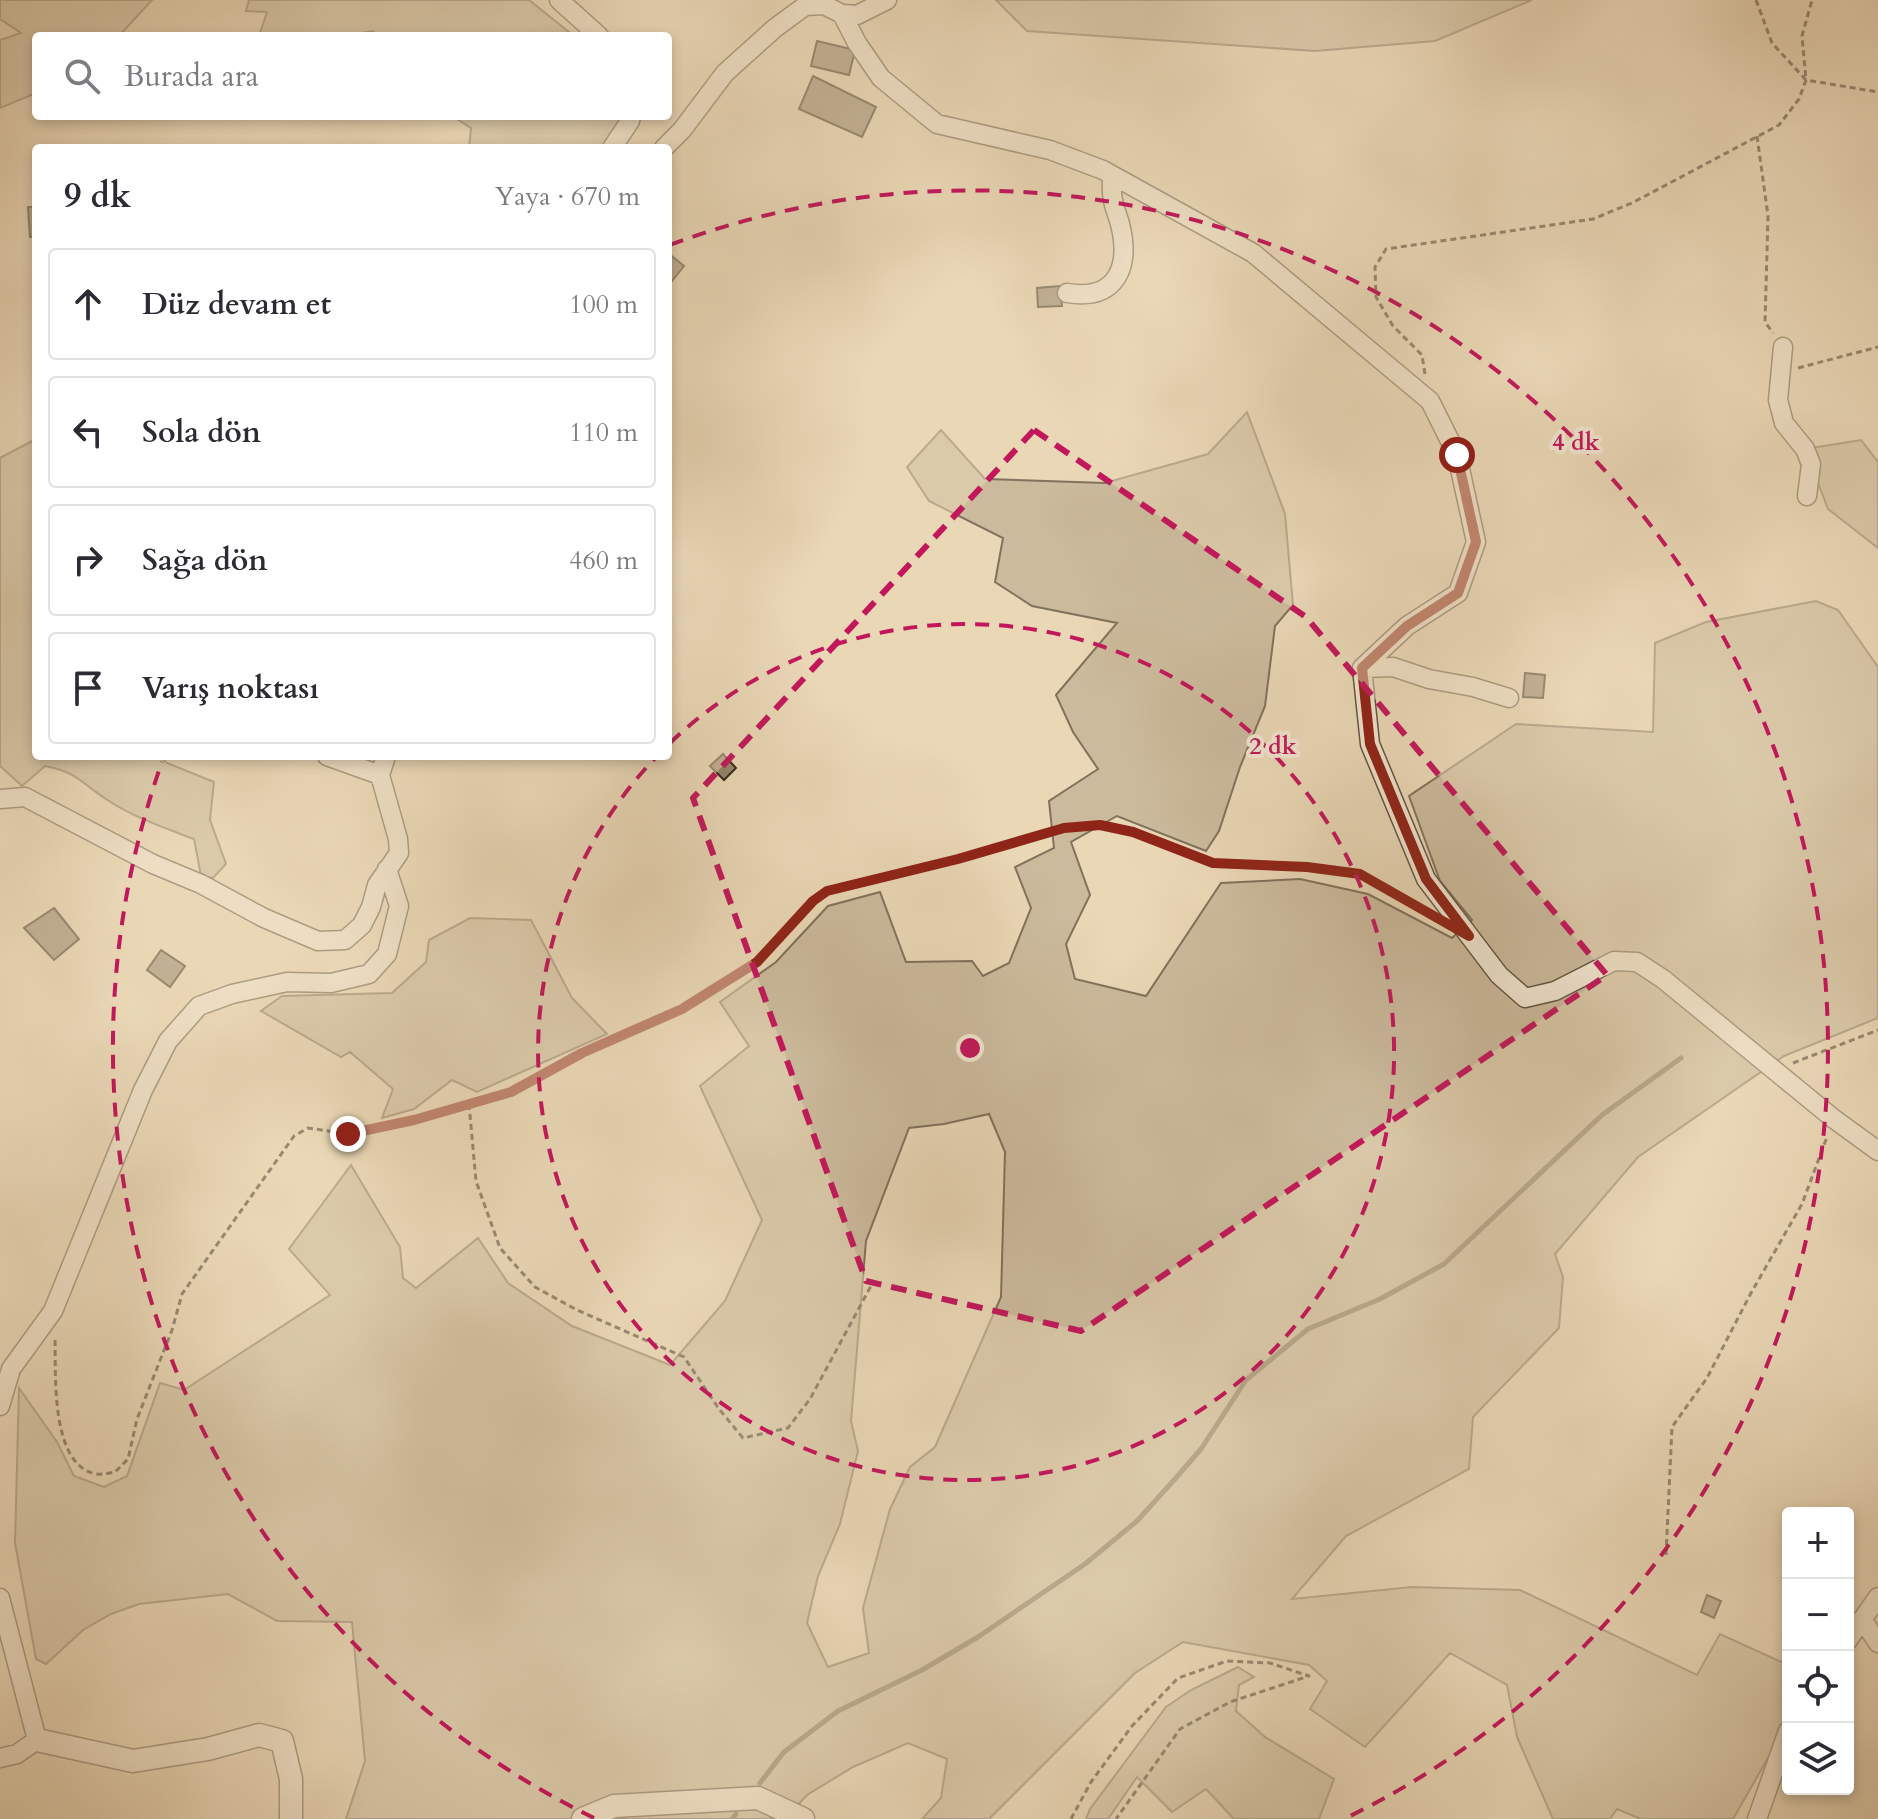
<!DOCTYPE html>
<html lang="tr">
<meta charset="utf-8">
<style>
:root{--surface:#fff;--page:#f7f7f7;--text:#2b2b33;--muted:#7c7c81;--line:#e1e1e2}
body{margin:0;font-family:Cardo,serif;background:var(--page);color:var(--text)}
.controls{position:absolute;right:24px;bottom:24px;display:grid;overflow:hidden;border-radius:8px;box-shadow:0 4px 12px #0003}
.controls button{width:72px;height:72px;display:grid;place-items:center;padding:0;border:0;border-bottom:2px solid var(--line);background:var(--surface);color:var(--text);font:40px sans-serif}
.stop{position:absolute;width:24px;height:24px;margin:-18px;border:6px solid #8f2418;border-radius:50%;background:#fff}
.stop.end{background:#8f2418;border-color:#fff;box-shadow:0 2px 8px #0008}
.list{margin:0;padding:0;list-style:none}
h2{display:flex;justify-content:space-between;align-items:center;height:104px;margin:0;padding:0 32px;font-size:34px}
h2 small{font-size:26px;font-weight:400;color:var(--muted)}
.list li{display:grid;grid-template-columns:52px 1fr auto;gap:24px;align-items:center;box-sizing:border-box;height:112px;margin:0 16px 16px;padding:0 16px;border:2px solid var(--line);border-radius:8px}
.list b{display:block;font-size:30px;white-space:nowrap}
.list em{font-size:26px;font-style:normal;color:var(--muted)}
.icon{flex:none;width:44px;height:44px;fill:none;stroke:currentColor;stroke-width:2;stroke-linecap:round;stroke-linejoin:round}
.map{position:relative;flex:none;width:1878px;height:1819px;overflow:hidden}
.search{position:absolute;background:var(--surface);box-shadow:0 4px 12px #0003;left:32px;top:32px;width:640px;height:88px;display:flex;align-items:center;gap:20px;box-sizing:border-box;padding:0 28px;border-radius:8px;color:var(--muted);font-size:30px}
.panel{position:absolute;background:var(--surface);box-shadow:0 4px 12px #0003;left:32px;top:144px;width:640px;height:616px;border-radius:8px}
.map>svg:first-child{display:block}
.green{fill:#cbba9c;stroke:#80725c;stroke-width:2;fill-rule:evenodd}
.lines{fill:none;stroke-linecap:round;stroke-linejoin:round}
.stream{stroke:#7c6e58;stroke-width:5}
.building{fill:#93846c;stroke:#352a1b;stroke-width:2}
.minor-casing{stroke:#625542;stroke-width:21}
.tertiary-casing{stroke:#625542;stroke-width:25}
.path{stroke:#352a1b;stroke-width:3;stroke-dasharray:6 4;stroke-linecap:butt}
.minor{stroke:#f1e5d0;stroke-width:18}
.tertiary{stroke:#f1e5d0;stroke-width:22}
.route{stroke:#8f2418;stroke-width:10}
.marked{fill:none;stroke:#c2185b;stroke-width:6;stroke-dasharray:16 10;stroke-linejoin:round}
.ring{fill:none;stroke:#c2185b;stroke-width:4;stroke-dasharray:14 10}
.centre{fill:#c2185b;stroke:#f1e5d0;stroke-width:4}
.ring-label{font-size:24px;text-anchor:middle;font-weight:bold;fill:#c2185b;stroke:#f1e5d0;stroke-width:8;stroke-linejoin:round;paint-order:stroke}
</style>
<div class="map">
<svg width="1878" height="1819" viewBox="0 0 1878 1819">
<rect width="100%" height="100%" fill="#ead7b6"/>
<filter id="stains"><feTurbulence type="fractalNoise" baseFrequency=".0025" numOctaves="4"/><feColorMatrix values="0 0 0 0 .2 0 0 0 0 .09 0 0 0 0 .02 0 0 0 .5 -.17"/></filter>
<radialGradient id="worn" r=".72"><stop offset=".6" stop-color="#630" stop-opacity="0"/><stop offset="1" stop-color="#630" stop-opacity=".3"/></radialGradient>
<path class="green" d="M0 0H152L119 36H36V93L0 108V40L21 33 0 19Z
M249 0H529L574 36H377L373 31 344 36H259L267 12 246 11Z
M996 0H1532L1435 41 1315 51 1027 31Z
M452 116H620L619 124 602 148H469L471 128Z
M1247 412 1285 514 1293 605 1275 626 1265 706 1240 767 1219 831 1206 851 1117 816 1071 842 1090 895 1066 944 1075 979 1146 996 1221 883 1300 879 1368 894 1452 938 1472 920 1440 881 1409 796 1516 724 1653 732 1655 643 1706 622 1816 601 1838 610 1878 667V1018L1784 1056 1638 1157 1555 1254 1563 1277 1559 1328 1473 1417 1469 1469 1346 1536 1292 1599 1412 1587 1520 1590 1697 1675 1720 1634 1788 1665V1723L1733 1819H1641L1617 1809 1610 1819H1553L1517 1737 1507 1685 1450 1653 1365 1747 1310 1709 1327 1681 1309 1665 1183 1642 1135 1673 989 1819H922L941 1798 947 1759 908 1743 853 1767 807 1795 785 1819H346L365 1761 352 1622 277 1621 228 1594 139 1604 111 1614 83 1630 46 1664 36 1659 15 1543 19 1388 57 1442 74 1476 104 1487 127 1476 160 1383 184 1390 330 1295 289 1249 351 1165 400 1247 403 1278 416 1288 478 1238 508 1283 572 1326 670 1365 725 1301 762 1220 700 1086 749 1046 720 1002 776 962 828 906 880 892 906 962 972 961 983 976 1009 963 1031 908 1015 867 1054 848 1049 801 1098 769 1073 732 1056 695 1117 623 1032 606 995 582 1003 538 929 501 907 467 941 430 985 479 1105 483 1208 454ZM989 1114 1005 1152 1001 1297 935 1447 910 1467 890 1509 863 1608 869 1653 828 1667 807 1623 818 1576 840 1524 858 1451 851 1421 866 1241 909 1128 944 1124Z
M36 439V756H159L167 763 214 782 210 820 226 864 213 878 201 876 194 839C165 828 135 818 109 801 82 784 78 772 45 766L22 786 0 766V458Z
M1861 440 1878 462V548L1828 509 1805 449Z
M470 918 531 920 572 998 607 1034 477 1092 452 1080 414 1109 382 1118 393 1089 350 1052 341 1057 261 1011 282 996 392 993 426 962 429 940Z
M1238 1667 1254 1677 1239 1685 1236 1711 1265 1737 1334 1779 1319 1819H1234L1206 1789 1172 1812 1137 1777 1108 1819H1086L1090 1809 1166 1707 1191 1690Z"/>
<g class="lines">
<path class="stream" d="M760 1783 784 1752 838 1711 922 1670 978 1637 1085 1564 1137 1521 1174 1480 1201 1449 1246 1380 1308 1329 1380 1299 1444 1264 1602 1115 1681 1058
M732 1819 736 1814"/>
</g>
<path class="building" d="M817 41 855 50 849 75 811 66Z
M813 76 876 107 862 137 799 109Z
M28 207H36V237H30Z
M668 253 684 266 668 286Z
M1060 286 1062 306 1038 307 1037 288Z
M1525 673 1545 675 1543 698 1523 697Z
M723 754 736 768 724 780 710 766Z
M54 908 79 939 54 960 24 928Z
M161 950 185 966 170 987 147 970Z
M1707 1595 1721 1601 1714 1618 1701 1612Z"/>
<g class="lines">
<g class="minor-casing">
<path id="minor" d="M559 0 599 36
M842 14 857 15 887 0
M612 148 630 121 631 116
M664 148 682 130 725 73 775 28 805 6 824 5 842 14 857 43 881 78 937 124 1050 150 1103 170 1253 253 1430 401 1457 455 1476 542 1458 593 1407 626 1362 668 1370 744 1426 879 1499 975 1525 998 1555 991 1614 961 1637 962 1663 979 1834 1119 1878 1151
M1067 293C1116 301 1131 268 1120 224 1118 216 1114 208 1113 200 1111 192 1112 183 1112 175
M1783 347 1778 400 1784 423 1805 449 1811 464 1807 496
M1362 668 1393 667 1429 679 1473 687 1509 698
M327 756 380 775
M0 799 25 797 153 864 201 884 264 918 318 941 345 940 362 925 371 907 377 885 399 853 398 839 380 775 386 756
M0 1406 11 1369 53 1311 143 1090 168 1041 199 1006 232 994 287 982 331 983 369 974 387 954 399 906 387 869
M0 1598 37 1740 17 1754 0 1758
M1862 1619 1878 1643
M1848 1640 1878 1597
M1757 1819 1788 1731"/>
</g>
<g class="tertiary-casing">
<path id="tertiary" d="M37 1740 133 1761 208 1749 259 1735 282 1741 291 1779V1819
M583 1819 614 1806 758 1798 803 1819"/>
</g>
<path class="path" d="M1756 0 1772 43 1806 80 1802 36 1812 0
M1757 136 1768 216 1765 322 1773 333
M1798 368 1878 347
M1425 374 1422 355 1393 326 1376 297 1375 267 1386 249 1593 219 1632 203 1779 125 1799 99 1806 80 1878 92
M1793 1063 1878 1030
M469 1104 476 1181 500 1248 535 1287 577 1310 684 1357 719 1409 743 1438 788 1428 810 1399 872 1284
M55 1340C56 1374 50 1465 96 1474 101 1475 109 1473 115 1472L128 1459 137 1419 172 1330 182 1294 294 1136 308 1128 348 1134 414 1120 511 1092 582 1053 682 1009 709 994 757 962 813 901 827 891 958 859 1064 828 1100 825 1133 832 1213 863 1307 867 1360 874 1428 912
M1666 1555 1672 1427 1707 1378 1751 1293 1802 1204 1827 1137
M1071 1819 1091 1782 1132 1726 1178 1678 1227 1661 1270 1663 1309 1676 1230 1702 1180 1729 1116 1819"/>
<use href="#minor" class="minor"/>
<use href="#tertiary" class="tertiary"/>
</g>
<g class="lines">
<path class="route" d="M348 1134 414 1120 511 1092 582 1053 682 1009 757 962 813 901 827 891 958 859 1064 828 1100 825 1133 832 1213 863 1307 867 1360 874 1469 936 1426 879 1370 744 1362 668 1407 626 1458 593 1476 542 1457 455"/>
</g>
<path d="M0 0H1878V1819H0ZM1034 430 1306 617 1607 975 1081 1331 866 1281 693 798Z" fill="#ead7b6" fill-opacity=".55" fill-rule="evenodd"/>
<path class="marked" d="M1034 430 1306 617 1607 975 1081 1331 866 1281 693 798Z"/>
<g class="ring">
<path d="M670 743A428 428 0 1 1 657 756"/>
<path d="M594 1818A857 857 0 0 1 162 762M670 245A857 857 0 0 1 1346 1818"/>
</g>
<circle cx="970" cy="1048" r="12" class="centre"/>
<g class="ring-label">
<text x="1576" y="450">4 dk</text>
<text x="1273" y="754">2 dk</text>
</g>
<rect width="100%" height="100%" filter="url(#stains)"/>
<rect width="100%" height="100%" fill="url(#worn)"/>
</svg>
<div class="controls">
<button>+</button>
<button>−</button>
<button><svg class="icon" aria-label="locate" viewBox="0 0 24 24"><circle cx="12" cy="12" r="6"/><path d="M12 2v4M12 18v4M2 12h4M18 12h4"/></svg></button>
<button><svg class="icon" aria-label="layers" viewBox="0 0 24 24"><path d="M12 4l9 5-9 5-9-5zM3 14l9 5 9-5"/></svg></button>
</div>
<div class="stop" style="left:1457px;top:455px"></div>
<div class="stop end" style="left:348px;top:1134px"></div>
<div class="search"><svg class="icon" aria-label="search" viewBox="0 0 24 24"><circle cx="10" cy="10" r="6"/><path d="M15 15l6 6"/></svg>Burada ara</div>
<section class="panel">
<h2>9 dk<small>Yaya · 670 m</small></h2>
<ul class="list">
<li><svg class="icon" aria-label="ahead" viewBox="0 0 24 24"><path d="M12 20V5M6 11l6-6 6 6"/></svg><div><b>Düz devam et</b></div><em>100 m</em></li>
<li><svg class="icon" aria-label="left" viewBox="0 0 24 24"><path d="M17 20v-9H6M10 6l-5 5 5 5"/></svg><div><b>Sola dön</b></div><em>110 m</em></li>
<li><svg class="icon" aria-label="right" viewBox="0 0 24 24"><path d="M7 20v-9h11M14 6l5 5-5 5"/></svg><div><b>Sağa dön</b></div><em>460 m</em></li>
<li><svg class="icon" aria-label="arrive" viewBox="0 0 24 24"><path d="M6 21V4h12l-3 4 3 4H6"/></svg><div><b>Varış noktası</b></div></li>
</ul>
</section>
</div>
